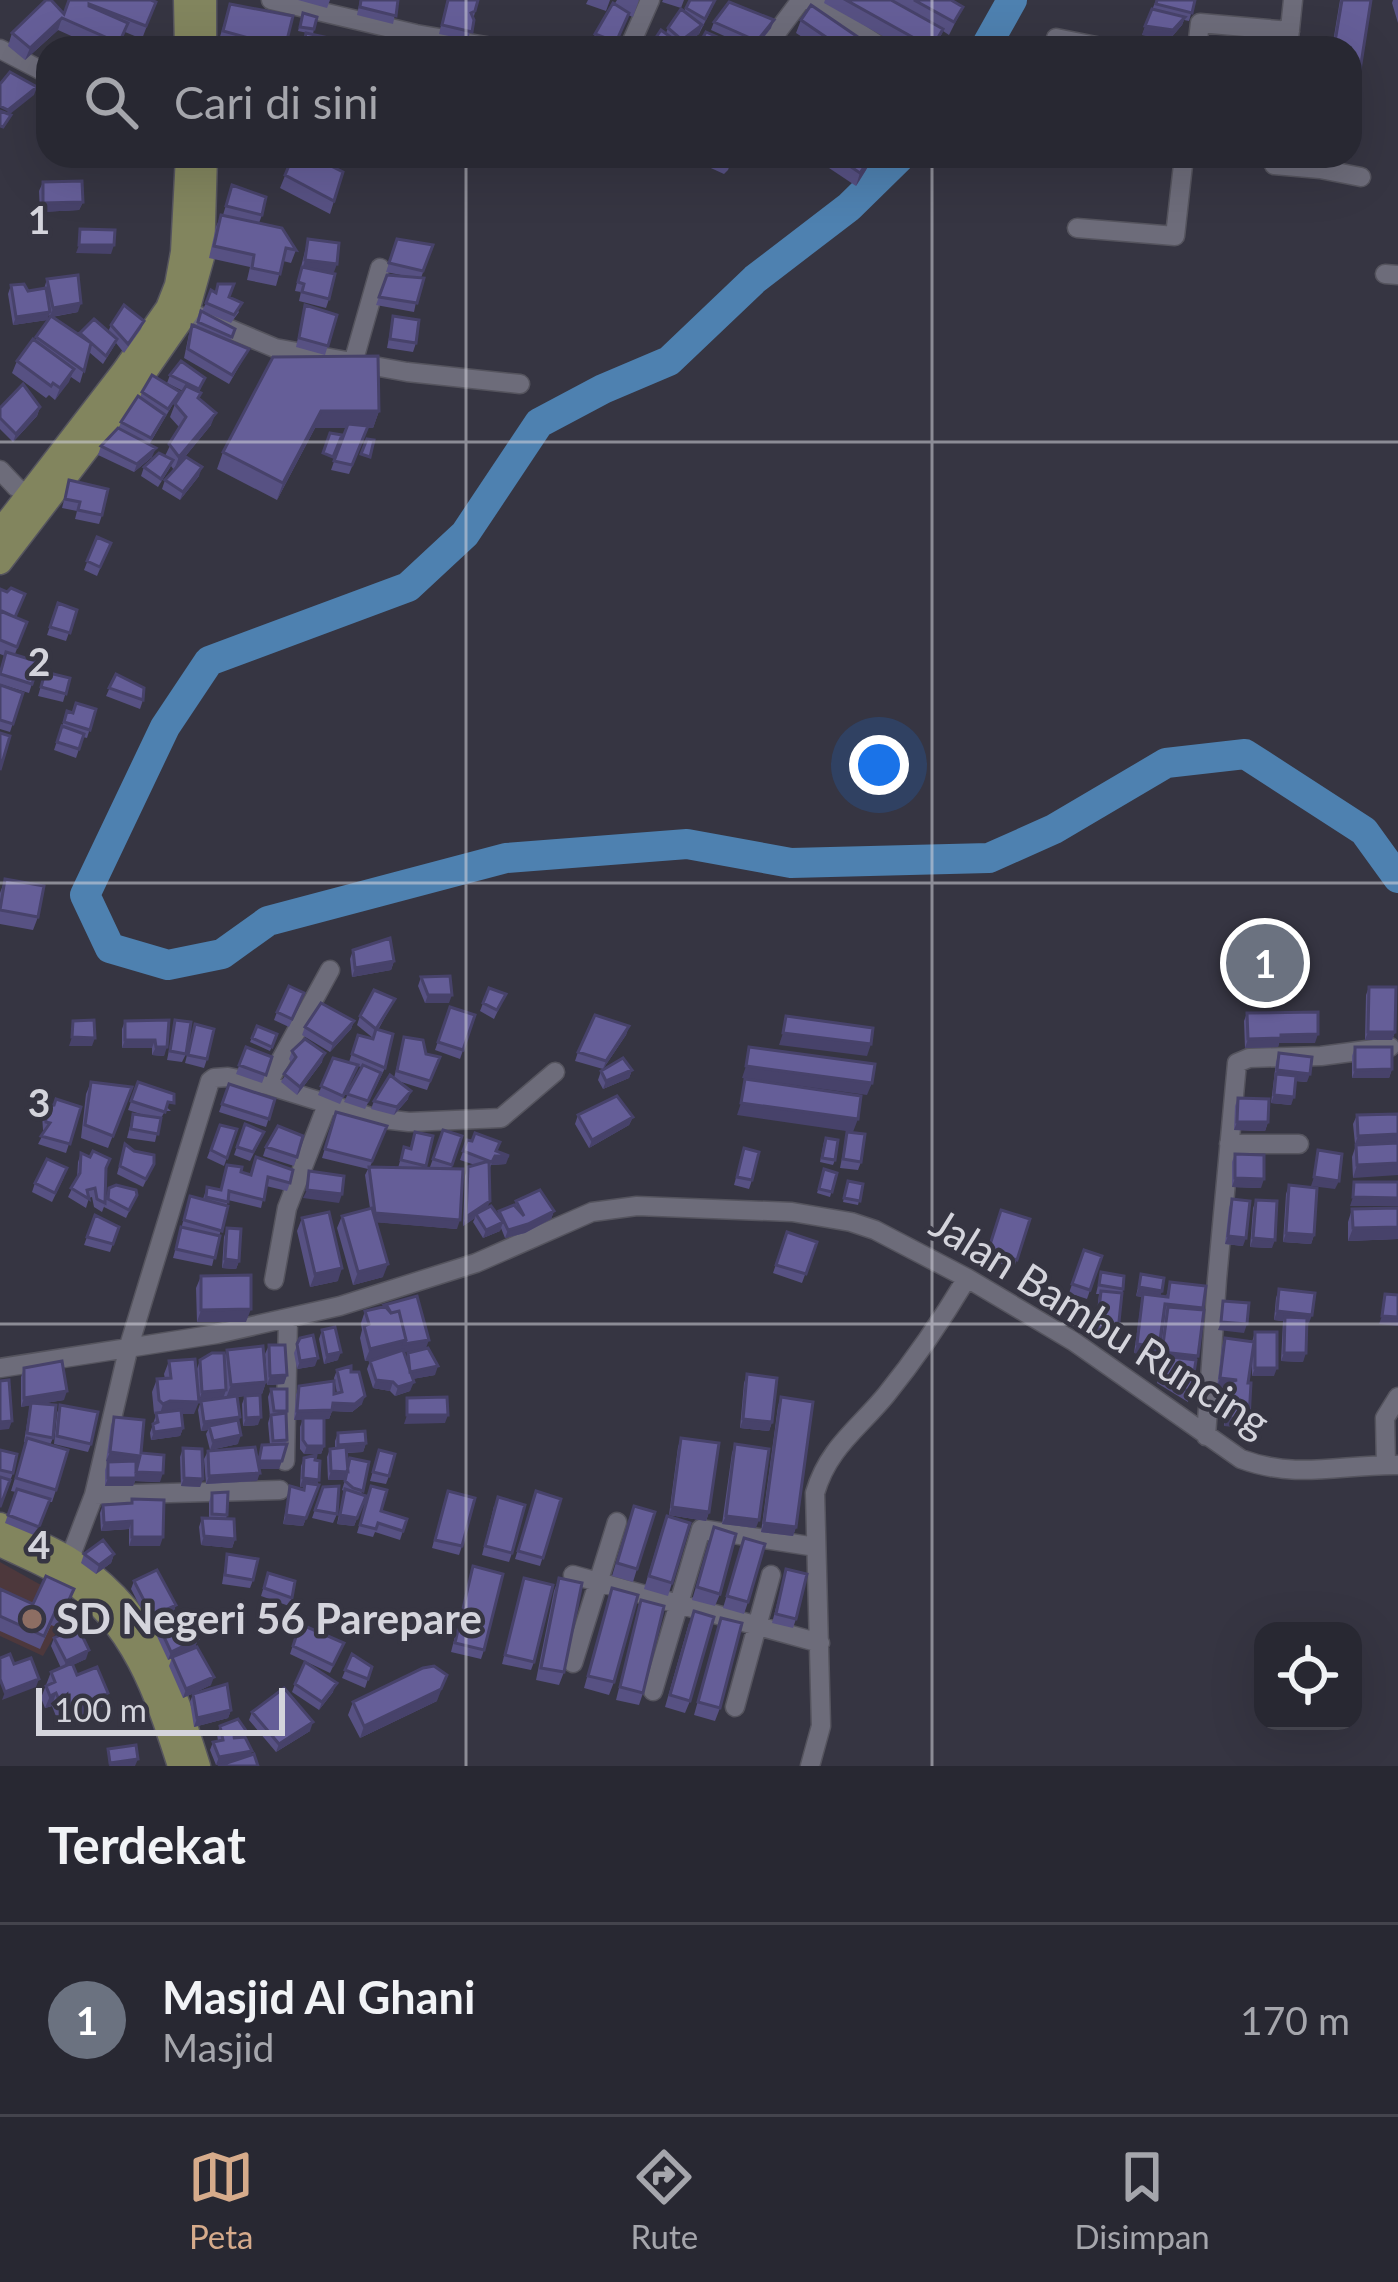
<!DOCTYPE html>
<html lang="id">
<style>
:root{--surface:#282832;--page:#30303a;--text:#f1f3f6;--muted:#a5a6ac;--line:#44444d;--accent:#d6ab8b}
body{margin:0;font-family:Lato,sans-serif;background:var(--page);color:var(--text)}
.controls{position:absolute;right:36px;bottom:36px;display:grid;overflow:hidden;border-radius:24px;box-shadow:0 12px 48px #0002}
.controls button{width:108px;height:108px;display:grid;place-items:center;padding:0;border:0;border-bottom:3px solid var(--line);background:var(--surface);color:var(--text);font:60px sans-serif}
.scale{position:absolute;left:36px;bottom:30px;width:249px;box-sizing:border-box;padding-left:12px;border:6px solid #d4d4dc;border-top:0;font-size:33px;line-height:42px;white-space:nowrap;color:#d4d4dc;-webkit-text-stroke:9px #363542;paint-order:stroke}
.you{position:absolute;left:879px;top:765px;width:42px;height:42px;margin:-30px;border:9px solid #fff;border-radius:50%;background:#1a73e8;box-shadow:0 0 0 18px #1a73e833}
.badge{display:grid;place-items:center;width:78px;height:78px;border-radius:50%;background:var(--accent);color:#fff;font-size:39px;font-weight:700}
.pin{position:absolute;translate:-50% -50%;border:6px solid #fff;box-shadow:0 3px 12px #0006}
.list{margin:0;padding:0;list-style:none}
h2{display:flex;justify-content:space-between;align-items:center;height:156px;margin:0;padding:0 48px;font-size:51px}
h2 small{font-size:39px;font-weight:400;color:var(--muted)}
.list li{display:grid;grid-template-columns:78px 1fr auto;gap:36px;align-items:center;box-sizing:border-box;height:192px;padding:0 48px;border-top:3px solid var(--line)}
.list b{display:block;font-size:45px;white-space:nowrap}
.list p{margin:0;font-size:39px;white-space:nowrap;color:var(--muted)}
.list em{font-size:39px;font-style:normal;color:var(--muted)}
.icon{flex:none;width:66px;height:66px;fill:none;stroke:currentColor;stroke-width:2;stroke-linecap:round;stroke-linejoin:round}
.map{position:relative;flex:none;width:1398px;height:1766px;overflow:hidden}
.search{position:absolute;background:var(--surface);box-shadow:0 12px 48px #0002;left:36px;right:36px;top:36px;height:132px;display:flex;align-items:center;gap:30px;box-sizing:border-box;padding:0 42px;border-radius:36px;color:var(--muted);font-size:45px}
.sheet{height:348px;background:var(--surface)}
nav{display:flex;justify-content:space-around;align-items:center;box-sizing:border-box;height:168px;border-top:3px solid var(--line);background:var(--surface);font-size:33px;color:var(--muted)}
nav a{display:grid;justify-items:center;gap:6px}
nav .on{color:var(--accent)}
.map>svg:first-child{display:block}
.education{fill:#4d383c}
.lines{fill:none;stroke-linecap:round;stroke-linejoin:round}
.river{stroke:#4e81b0;stroke-width:30}
.minor-casing{stroke:#55545e;stroke-width:21}
.major-casing{stroke:#55545e;stroke-width:27}
.minor{stroke:#6d6c7a;stroke-width:18}
.major{stroke:#82855e;stroke-width:24}
.wall{fill:#575183}
.shaded-wall{fill:#47426a}
.building{fill:#655e98;stroke:#47426a;stroke-width:3}
.grid{fill:none;stroke:#d4d4dc;stroke-width:3;stroke-opacity:0.55}
.education-dot{fill:#8d6e63;stroke:#363542;stroke-width:4.5}
.labels{text-anchor:middle;stroke-width:9;stroke-linejoin:round;paint-order:stroke}
.street-label{font-size:42px;fill:#d4d4dc;stroke:#363542}
.poi-label{font-size:42px;font-weight:bold;fill:#d4d4dc;stroke:#363542;text-anchor:start}
.grid-label{font-size:39px;text-anchor:middle;font-weight:bold;fill:#d4d4dc;stroke:#363542;stroke-width:9;stroke-linejoin:round;paint-order:stroke}
</style>
<div class="map">
<svg width="1398" height="1766" viewBox="0 0 1398 1766">
<rect width="100%" height="100%" fill="#363542"/>
<path class="education" d="M0 1562 73 1603 43 1656 0 1636Z"/>
<g class="lines">
<path class="river" d="M985 48 1012 0
M901 156 849 207 755 279 669 361 603 389 539 423 465 534 408 587 209 661 165 727 85 895 110 948 168 965 222 954 268 921 506 858 687 844 791 863 989 858 1054 829 1166 763 1245 754 1364 831 1398 878"/>
<g class="minor-casing">
<path id="minor" d="M271 0 416 34 498 48
M809 0 883 48
M1056 38 1106 48
M629 48 650 0
M765 48 801 0
M1197 48 1200 23 1290 31
M1288 48 1293 0
M0 49 48 74
M1275 156 1274 165 1320 169 1361 177
M1077 228 1175 236 1184 156
M1385 274 1398 275
M187 311 275 348 407 372 520 384
M353 363 380 268
M0 470 16 487 30 495
M267 1085 330 970
M1229 1144H1299
M274 1280 287 1208 327 1105
M0 1368 217 1334 340 1306 476 1263 592 1212 637 1206 792 1212 851 1222 875 1230 967 1278 1073 1341 1241 1459C1298 1480 1341 1464 1398 1465
M1206 1436 1217 1279 1237 1063 1249 1058 1321 1056 1390 1047
M285 1461 288 1319
M1386 1465 1385 1418 1398 1397
M94 1495 280 1490
M65 1571 94 1495 129 1346 210 1081 214 1078 228 1077 267 1085 374 1118 409 1122 501 1118 555 1072
M573 1575 820 1643
M573 1663 617 1522
M653 1691 701 1529 816 1547
M735 1707 771 1575
M810 1766 821 1726 815 1493C828 1448 858 1429 886 1395 916 1358 943 1318 967 1278"/>
</g>
<g class="major-casing">
<path id="major" d="M186 0 187 48
M204 0V48
M0 532 124 371 168 308 177 285 183 252 188 156
M0 562 132 390 187 311 202 257 205 156
M0 1525C22 1536 46 1546 67 1558 148 1606 171 1681 198 1766
M0 1544C22 1555 47 1564 67 1578 133 1622 157 1694 180 1766"/>
</g>
<use href="#minor" class="minor"/>
<use href="#major" class="major"/>
</g>
<path class="wall" d="M69 0 156 2 142 39 125 32 118 48H98L58 30 25 60 8 46 12 33 64 14Z
M298 0H330L327 8Z
M360 0H398L393 24 357 15Z
M447 0H478L468 40 439 34Z
M588 0H610L606 11 586 4Z
M617 0H639L633 17 628 15 614 48H607L592 43 595 34Z
M663 0H684L681 8 662 2Z
M690 0 713 6 699 34 683 46 666 33 668 28 684 11Z
M825 0H951L963 7 949 35 943 31 935 48H904L824 3Z
M1156 0H1195L1189 21 1184 20 1182 25 1170 39 1142 35Z
M1340 0H1371L1358 83 1355 92 1350 91V48H1332Z
M1393 0H1398V23L1392 3Z
M230 4 285 48H236L218 43Z
M303 13 314 29 313 34 298 31Z
M801 20 874 48H819L796 33Z
M714 22 771 28 756 48H751L711 30Z
M218 156H250L247 165Z
M293 156 343 172 330 214 280 188Z
M705 156 731 162 728 170 724 174 702 164Z
M811 156H869L871 157 866 170 856 186Z
M43 182 83 202 79 210 40 212 39 191Z
M232 185 262 215 259 223 296 250 291 263 283 261 276 286 247 280 250 267 209 258 216 227 221 215H223Z
M308 239 334 272 317 270 329 299 326 308 299 301 301 292 295 291Z
M397 239 433 245 421 278 414 312 376 305 387 275 406 276 386 272Z
M47 279 78 312 52 317 79 336 80 333 108 332 111 325 144 321 141 329 124 353 116 343 103 364 89 352 80 383 71 377 55 400 49 395 46 398 12 373 17 361 35 341 50 317 49 314 47 320 13 325 8 294 11 285 28 291 44 289Z
M218 284 239 312 231 323 202 311 206 303 215 293Z
M305 305 337 315 325 355 296 347Z
M201 311 235 329 230 341 249 349 229 384 184 358 189 334 192 325 196 327Z
M393 316 416 343 413 352 387 348Z
M273 357 379 411 373 428H368L349 474 331 470 346 428H315L277 500 217 469 223 452Z
M170 375 205 378 199 392V399L211 425 175 469 199 476 180 500 162 489 165 480 174 470 171 466 158 487 141 476 144 467 165 456 179 427 170 417 175 404 183 391 167 383Z
M142 392H180L149 445 152 457 134 472 98 455 101 446 119 428 121 422 140 398Z
M40 407 37 416 13 442 0 429V408Z
M69 480 102 515 99 524 75 519 77 511 62 508Z
M97 537 111 543 97 576 84 570Z
M0 589 16 617 27 622 15 654 39 662 29 693 0 684V671L5 656 0 654Z
M58 603 77 610 66 641 47 635Z
M45 672 70 678 63 702 38 696Z
M116 674 143 700 140 709 106 696Z
M0 685 23 693 10 732 0 729Z
M96 709 87 738 83 737 76 758 54 750 67 711 72 712Z
M5 879 38 917 33 930 0 924V893Z
M353 950 394 961 391 970 352 977 350 959Z
M421 977 449 1003H425L418 986Z
M1369 987 1395 1032 1392 1040H1365L1366 995Z
M489 988 506 994 494 1019 480 1011Z
M395 999 378 1030 385 1068 365 1109 344 1102 361 1067 358 1066 340 1104 318 1095 333 1058 349 1062 358 1035 373 1038 357 1025 360 1016Z
M301 1002 289 1027 274 1020 277 1012Z
M450 1007 475 1015 460 1059 435 1050Z
M1247 1013 1315 1043H1279L1278 1047 1245 1048 1244 1021Z
M169 1020 164 1056 152 1055V1048H122V1029L125 1021Z
M175 1020 186 1054 182 1062 167 1060Z
M354 1021 351 1029 330 1052 302 1035 305 1027Z
M195 1024 207 1059 204 1068 185 1063Z
M257 1026 277 1034 270 1051 250 1042Z
M629 1026 626 1035 603 1069 575 1061 578 1052Z
M404 1037 426 1054 440 1057 427 1090 398 1081 408 1099 394 1115 371 1109 374 1101 394 1078Z
M246 1047 272 1057 262 1083 236 1074Z
M1355 1047 1392 1069 1389 1078H1352V1056Z
M292 1051 322 1062 297 1095 281 1082 292 1064 289 1059Z
M1279 1053 1307 1082 1295 1081 1291 1105 1271 1103 1276 1062Z
M632 1070 629 1078 603 1089 598 1080 601 1071Z
M91 1082 132 1087 108 1148 81 1138 86 1094Z
M138 1082 171 1111H165L160 1120 155 1142 127 1138 133 1114 147 1116 128 1110Z
M229 1084 275 1099 266 1127 219 1112Z
M1238 1098 1268 1122 1265 1131 1234 1130 1235 1106Z
M45 1106 81 1107 66 1153 38 1144 45 1131 43 1130 42 1114Z
M336 1112 387 1126 370 1167 398 1168 404 1147 410 1148 415 1132 433 1136 425 1168H434L430 1167 443 1130 462 1136 451 1169 457 1229 376 1222 383 1277 353 1285 337 1228 342 1216 370 1208 365 1175 368 1169 322 1158Z
M578 1115 633 1117 629 1125 589 1148 575 1124Z
M1357 1115 1398 1142 1355 1144 1353 1124Z
M245 1124 260 1141 250 1161 234 1155Z
M220 1125 237 1129 224 1166 207 1158Z
M847 1132 861 1162 858 1170 840 1168Z
M303 1136 294 1166 263 1156 266 1147Z
M467 1140 496 1151 506 1164 491 1165 489 1170 487 1208 498 1215 499 1211 515 1206 516 1201 554 1211 551 1219 525 1233 505 1238 501 1228 500 1231 483 1238 473 1222 475 1218 463 1226 465 1176 468 1167 475 1165 460 1160Z
M824 1142 835 1160 833 1165 820 1162Z
M1398 1143 1353 1178 1352 1157 1356 1145Z
M125 1144 154 1164 143 1187 117 1174Z
M744 1148 752 1180 749 1189 734 1185Z
M81 1153 106 1170V1197L109 1188 137 1195 126 1218 104 1207 105 1204 102 1212 94 1207 92 1197 89 1198 86 1208 68 1197 77 1178 78 1162Z
M1235 1154 1261 1188 1232 1187V1162Z
M256 1157 290 1183 287 1191 266 1186 261 1208 228 1200 212 1266 173 1258 190 1196 203 1199 207 1187 220 1189 241 1172 250 1174Z
M824 1169 837 1173 830 1197 817 1193Z
M64 1177 52 1202 32 1192 35 1183Z
M848 1181 863 1184 858 1205 843 1202Z
M1289 1185 1314 1235 1311 1244 1283 1242 1286 1194Z
M1232 1199 1243 1246 1225 1244 1229 1208Z
M1256 1200 1272 1248 1250 1247 1253 1208Z
M1398 1208V1239L1348 1241V1222L1352 1209Z
M1001 1210 1030 1219 1014 1268 985 1259Z
M95 1215 119 1227 110 1252 84 1245Z
M302 1218 338 1281 310 1287 297 1231Z
M227 1228 239 1261 236 1269 222 1268 224 1237Z
M787 1232 817 1242 802 1283 773 1273Z
M1084 1250 1102 1256 1087 1299 1069 1293Z
M1101 1272 1123 1289 1118 1331 1115 1339 1094 1337 1099 1294H1096Z
M1141 1274 1162 1291 1160 1296 1166 1297 1170 1282 1196 1362 1188 1402 1157 1383 1162 1361 1159 1360 1165 1313 1164 1312 1159 1347 1156 1356 1134 1353 1142 1297 1136 1296Z
M201 1276 246 1322H197L196 1288Z
M1279 1289 1309 1323H1307L1303 1362 1281 1361 1283 1321 1274 1320 1276 1298Z
M365 1311 426 1348 403 1352 406 1359 408 1353 435 1375 412 1379 410 1391 395 1396 390 1391 373 1388 367 1369 370 1361 377 1359 365 1361 360 1338 362 1330 361 1323Z
M322 1330 338 1360 324 1364 319 1339Z
M1255 1332 1274 1376H1252V1355L1248 1383 1249 1419 1246 1427 1224 1426 1226 1388 1217 1387 1222 1346 1225 1338 1252 1342Z
M300 1338 315 1366 297 1369 294 1353Z
M269 1345 287 1375 284 1384 267 1385 265 1354Z
M227 1350 266 1382 262 1394 249 1396 258 1425 243 1426 242 1404 245 1396 237 1397 238 1444 210 1450 206 1434 208 1430 201 1431 198 1410 201 1401 214 1399 199 1400 197 1369 200 1360 224 1358Z
M169 1361 194 1414H181L183 1428 180 1436 151 1440 150 1433 156 1415 154 1413 152 1392 157 1379H165L164 1374Z
M24 1368 64 1400 39 1404 53 1438 50 1445 56 1490 52 1502H49L36 1536 5 1523 16 1492 11 1491 26 1442H24L30 1405 21 1407V1377Z
M337 1370 351 1372 362 1404 352 1412 332 1411 329 1419H324V1446L321 1454H304L300 1449V1427L303 1419 294 1420 296 1395 299 1386 337 1393 334 1378Z
M747 1374 772 1422 769 1431 740 1428 744 1383Z
M271 1389 287 1411V1440L279 1469H259L257 1481 206 1484 204 1459 208 1451 258 1462 262 1445H270L268 1423 270 1416 268 1397Z
M781 1397 796 1527 793 1536 761 1532 778 1406Z
M60 1405 91 1444 88 1452 54 1444 57 1413Z
M114 1417 141 1453 160 1482 135 1481 133 1486H105V1470L108 1462H112L106 1461 111 1425Z
M338 1433 366 1443 363 1452 346 1453 347 1467 350 1458 369 1462 361 1495 366 1496 354 1526 337 1524 344 1491 342 1490 345 1480H328L327 1457 330 1449 335 1448V1441Z
M681 1438 709 1512 706 1521 669 1515 678 1447Z
M735 1444 756 1528 722 1524 732 1453Z
M183 1448 203 1479 200 1487 181 1486 180 1457Z
M0 1450 13 1473 0 1508Z
M379 1450 389 1476 386 1484 370 1481Z
M304 1458 319 1485 303 1526 283 1524 290 1486 304 1490V1487H300L301 1466Z
M323 1487 337 1514 333 1523 312 1518Z
M536 1491 561 1499 540 1566 515 1559Z
M212 1493 227 1515 226 1519 235 1539 232 1548 201 1545 199 1527 202 1518H209V1502Z
M368 1495 381 1511 407 1519 400 1540 375 1532 373 1537 357 1533Z
M445 1499 462 1546 459 1555 432 1548Z
M131 1503 160 1546H129V1529L101 1531 100 1513 103 1505Z
M494 1506 512 1553 509 1562 482 1555Z
M629 1519 637 1569 633 1582 612 1576Z
M714 1527 720 1594 715 1606 692 1600Z
M662 1529 672 1583 668 1596 644 1589Z
M740 1551 748 1602 744 1614 723 1608Z
M84 1554H114L111 1563 96 1574 81 1563Z
M227 1554 253 1580 250 1588 222 1584Z
M473 1566 484 1650 481 1659 451 1652Z
M786 1569 796 1619 793 1628 772 1623Z
M268 1573 292 1598 289 1606 261 1596Z
M524 1578 534 1662 531 1670 502 1664Z
M559 1578 564 1672 559 1685 536 1680 554 1591Z
M134 1581 176 1605 173 1613 149 1624 131 1589Z
M612 1588 614 1682 609 1695 584 1688Z
M0 1589 33 1604 70 1601 58 1628 51 1625 40 1649 0 1631Z
M641 1600 643 1693 639 1705 616 1700Z
M721 1618 720 1708 715 1721 694 1715Z
M689 1623 690 1701 685 1713 665 1707Z
M158 1624 198 1639 195 1647 211 1685 183 1698 169 1666 172 1658 168 1660 155 1632Z
M300 1624 340 1652 330 1673 290 1654Z
M54 1638 86 1659 72 1665 77 1675 108 1693 103 1706 59 1724 52 1706 45 1708 41 1698 51 1672 61 1668 51 1646Z
M352 1654 372 1667 365 1688 342 1678Z
M295 1684 333 1692 319 1710 292 1692Z
M193 1694 231 1710 228 1718 194 1727 190 1702Z
M437 1701 360 1738 348 1715 353 1702Z
M252 1712 310 1731 276 1752 249 1720Z
M238 1719 226 1763 216 1765 210 1750 213 1742 218 1741 217 1734 220 1726Z"/>
<path class="shaded-wall" d="M1185 17 1182 25 1170 39 1142 35 1145 26Z
M62 18 58 30 25 60 30 48Z
M774 20 771 28 755 48 757 41Z
M702 25 699 34 680 48 682 40Z
M37 87 34 95 5 118 8 110Z
M871 157 866 170 856 186 860 173Z
M83 202 79 210 40 212 43 203Z
M79 245H114L111 254 76 253Z
M305 260 337 264 334 272 302 269Z
M81 303 78 312 50 317 53 308Z
M50 312 47 320 13 325 16 317Z
M74 369 69 382 55 400 60 388Z
M40 407 37 416 13 442 16 434Z
M321 411H379L373 428H368L349 474 368 428H315L277 500 283 483Z
M216 413 211 425 174 470 179 457Z
M156 448 152 457 134 472 137 464Z
M202 467 199 476 180 500 183 492Z
M394 961 391 970 352 977 355 968Z
M1249 964 1285 967 1282 976 1246 972Z
M428 995H452L449 1003H425Z
M354 1021 351 1029 330 1052 333 1044Z
M629 1026 626 1035 603 1069 606 1061Z
M1368 1032H1395L1392 1040H1365Z
M783 1033 871 1044 867 1056 779 1045Z
M1318 1034 1315 1043H1279L1278 1047 1245 1048 1248 1039 1281 1035Z
M72 1037 95 1038 92 1046H69Z
M125 1040H155L152 1048H122Z
M156 1047H167L164 1056 152 1055Z
M325 1053 322 1062 297 1095 300 1087Z
M746 1066 872 1083 867 1095 742 1078Z
M1392 1069 1389 1078H1352L1355 1070Z
M632 1070 629 1078 603 1089 606 1081Z
M1277 1070 1310 1074 1307 1082 1274 1079Z
M411 1091 408 1099 394 1115 397 1107Z
M1274 1095 1294 1097 1291 1105 1271 1103Z
M741 1103 858 1119 853 1132 737 1115Z
M633 1117 629 1125 589 1148 592 1140Z
M1237 1122H1268L1265 1131 1234 1130Z
M1398 1134V1142L1355 1144 1358 1136Z
M495 1156H509L506 1164 491 1165Z
M1398 1163V1175L1353 1178 1357 1165Z
M1314 1177 1339 1181 1335 1189 1311 1186Z
M1235 1178 1264 1179 1261 1188 1232 1187Z
M307 1190 342 1194 339 1203 303 1198Z
M1353 1197 1398 1198V1206H1350Z
M490 1201 487 1209 476 1214 475 1218 463 1226 466 1217Z
M554 1211 551 1219 525 1233 505 1238 508 1230Z
M375 1213 460 1220 457 1229 372 1222Z
M503 1222 500 1231 483 1238 486 1230Z
M1398 1227V1239L1348 1241 1353 1228Z
M1286 1233 1314 1235 1311 1244 1283 1242Z
M1228 1236 1246 1238 1243 1246 1225 1244Z
M1253 1238 1275 1240 1272 1248 1250 1247Z
M225 1259 239 1261 236 1269 222 1268Z
M388 1264 383 1277 353 1285 358 1272Z
M342 1268 338 1281 310 1287 315 1274Z
M1139 1287 1162 1291 1159 1299 1136 1296Z
M251 1309 246 1322H197L201 1310Z
M1277 1311 1312 1315 1309 1323 1285 1321V1317L1283 1321 1274 1320Z
M1382 1316 1398 1317V1326L1379 1324Z
M1221 1322 1247 1324 1244 1333 1218 1330Z
M1097 1329 1118 1331 1115 1339 1094 1337Z
M406 1340 401 1353 365 1361 370 1349Z
M429 1340 426 1348 401 1353 404 1344Z
M1137 1344 1159 1347 1156 1356 1134 1353Z
M341 1352 338 1360 324 1364 327 1355Z
M1162 1352 1198 1356 1195 1364 1159 1360Z
M1284 1353H1306L1303 1362 1281 1361Z
M318 1358 315 1366 297 1369 300 1361Z
M438 1366 435 1375 407 1380 410 1372Z
M1255 1368H1277L1274 1376H1252Z
M287 1375 284 1384 267 1385 270 1376Z
M1220 1378 1237 1380 1229 1382 1226 1388 1217 1387Z
M376 1380 393 1382 390 1391 373 1388Z
M266 1382 262 1394 226 1398 231 1385Z
M414 1382 410 1391 395 1396 398 1387Z
M226 1390 223 1399 199 1400 202 1392Z
M67 1391 64 1400 21 1407 24 1398Z
M365 1396 362 1404 352 1412 332 1411 329 1419 294 1420 297 1411Z
M170 1401 199 1402 194 1414H166L159 1417 163 1404Z
M407 1415H448L445 1423 404 1424Z
M240 1417 237 1426H209L208 1430 201 1431 204 1422Z
M261 1417 258 1425 243 1426 246 1418Z
M1227 1418 1249 1419 1246 1427 1224 1426Z
M743 1419 772 1422 769 1431 740 1428Z
M12 1421 9 1429 0 1430V1422Z
M183 1428 180 1436 151 1440 154 1432Z
M241 1435 238 1444 210 1450 213 1441Z
M366 1443 363 1452 335 1453 338 1445Z
M307 1446H324L321 1454H304Z
M110 1452 140 1456 137 1465 106 1461Z
M259 1461H282L279 1469H256Z
M331 1471 348 1472 345 1480H328Z
M136 1472 163 1473 160 1482 135 1481 133 1486H105L108 1478Z
M260 1473 257 1481 206 1484 209 1476Z
M184 1478 203 1479 200 1487 181 1486Z
M303 1478 319 1480 316 1488 300 1487Z
M672 1507 709 1512 706 1521 669 1515Z
M286 1515 306 1518 303 1526 283 1524Z
M340 1515 357 1518 354 1526 337 1524Z
M726 1516 759 1520 756 1528 722 1524Z
M132 1521 129 1529 101 1531 104 1523Z
M764 1523 796 1527 793 1536 761 1532Z
M204 1536 235 1539 232 1548 201 1545Z
M132 1537H163L160 1546H129Z
M114 1554 111 1563 96 1574 99 1565Z
M176 1605 173 1613 149 1624 152 1616Z
M198 1639 195 1647 168 1660 171 1652Z
M89 1650 86 1659 63 1670 66 1661Z
M447 1675 437 1701 360 1738 364 1726Z
M214 1677 211 1685 183 1698 186 1689Z
M39 1679 36 1687 2 1700 5 1692Z
M337 1683 333 1692 319 1710 322 1702Z
M56 1693 52 1706 45 1708 50 1696Z
M108 1693 103 1706 59 1724 64 1711Z
M231 1710 228 1718 194 1727 197 1718Z
M313 1722 310 1731 276 1752 279 1744Z
M252 1751 249 1759 216 1765 219 1757Z
M138 1759 135 1766H109L110 1763Z"/>
<path class="building" d="M46 0H51L64 14 69 0H151L156 2 146 26 89 4V6L128 23 119 43 62 18 30 48 12 33Z
M361 0H398L396 16 360 7Z
M448 0H478L475 11 471 13 474 20 472 32 442 25Z
M690 0H715L705 19 686 8Z
M846 0H891L943 29 932 48Z
M914 0H951L963 7 954 22Z
M1157 0H1195L1192 13 1156 4Z
M1342 0H1371L1358 83 1350 82V48H1334Z
M729 2 774 20 757 41 714 22Z
M613 3 629 13 616 42 595 34Z
M230 4 293 16 285 48 223 31Z
M811 5 874 48H842L801 20Z
M681 9 702 25 682 40 668 28Z
M1152 9 1185 17 1173 30 1145 26Z
M303 13 317 17 314 29 300 27Z
M661 30 684 47 683 48H649Z
M706 32 722 39 718 48H697Z
M306 33 333 39 331 48H303Z
M791 38 805 48H783Z
M1055 38 1105 48H1053Z
M239 41 261 48H237Z
M413 41 449 44V48H412Z
M729 42 747 48H726Z
M154 44 174 46V48H154Z
M10 72 37 87 8 110 0 106V84Z
M0 111 11 115 3 127 0 126Z
M232 156H250L248 161Z
M293 156H311L343 172 334 201 285 175Z
M705 156H729L731 162 727 166Z
M835 156H869L871 157 860 173Z
M82 181 83 202 43 203V182Z
M232 185 266 197 262 215 226 206Z
M221 215 282 228 296 250 286 248 280 274 252 268 254 255 214 246Z
M80 229 115 230 114 245H79Z
M308 239 339 243 337 264 305 260Z
M397 239 433 245 423 271 389 263Z
M302 267 335 274 329 299 302 292 304 284 298 282Z
M78 275 81 303 53 308 47 279Z
M387 275 424 278 417 303 379 297Z
M24 284 28 291 46 288 50 312 16 317 11 285Z
M218 284H234L229 297 242 303 234 315 206 303 211 290 216 293Z
M124 305 144 321 128 344 111 325Z
M305 305 337 315 328 346 299 338Z
M201 311 235 329 232 337 198 322Z
M51 316 91 343 84 371 36 337Z
M393 316 419 320 416 343 390 339Z
M94 319 117 339 106 356 80 333Z
M192 325 249 349 232 375 188 349Z
M33 339 74 369 60 388 53 383 51 386 17 361Z
M378 356 379 411H321L283 483 223 452 273 357Z
M181 361 205 378 199 389 170 375Z
M152 375 180 392 168 409 142 392Z
M23 384 40 407 16 434 0 418V408Z
M186 386 201 393 198 398 216 413 179 457 169 444 186 417 175 404Z
M138 396 165 415 151 438 121 422Z
M348 424 368 426 352 465 334 461Z
M118 428 156 448 137 464 101 446Z
M330 433 342 435 333 457 323 453Z
M367 439 374 440 370 457 361 454Z
M159 453 173 460 161 479 144 467Z
M186 457 202 467 183 492 165 480Z
M69 480 108 489 102 515 78 510 80 502 65 499Z
M97 537 111 543 100 567 87 561Z
M11 588 25 594 15 617 0 610V589L7 592Z
M58 603 77 610 70 633 50 627Z
M0 611 27 622 17 647 0 640Z
M6 652 39 662 32 684 0 674Z
M45 672 70 678 66 694 41 687Z
M116 674 144 688 143 700 109 688Z
M0 685 23 693 13 724 0 720Z
M76 703 96 709 90 730 64 722 67 711 73 713Z
M62 726 84 734 79 749 57 742Z
M0 733 10 736 0 770Z
M5 879 44 886 38 917 0 910Z
M390 938 394 961 355 968 353 950Z
M1251 942 1287 945 1285 967 1249 964Z
M450 976 452 995H428L421 977Z
M289 986 304 993 292 1019 277 1012Z
M1369 987H1396L1395 1032H1368Z
M489 988 506 994 497 1010 483 1003Z
M374 990 395 999 376 1029 360 1016Z
M321 1003 354 1021 333 1044 305 1027Z
M450 1007 475 1015 463 1050 438 1042Z
M1318 1012V1034L1281 1035V1038L1248 1039 1247 1013Z
M595 1015 629 1026 606 1061 578 1052Z
M786 1016 873 1028 871 1044 783 1033Z
M94 1020 95 1038 72 1037 73 1021Z
M169 1020 167 1047H156L155 1040H125V1021Z
M175 1020 191 1022 186 1054 170 1051Z
M195 1024 214 1029 207 1059 188 1055Z
M257 1026 277 1034 272 1047 252 1038Z
M376 1029 393 1034 385 1068 352 1054 358 1035 373 1039Z
M404 1037 423 1040 426 1054 440 1057 430 1081 397 1071Z
M305 1039 325 1053 300 1087 284 1074 296 1057 292 1051Z
M246 1047 272 1057 266 1075 239 1065Z
M749 1047 875 1064 872 1083 746 1066Z
M1355 1047H1392V1069L1355 1070Z
M1279 1053 1312 1057 1310 1074 1277 1070Z
M333 1058 358 1065 343 1096 321 1086Z
M623 1058 632 1070 606 1081 601 1071Z
M363 1065 381 1073 368 1101 347 1094Z
M1276 1074 1296 1076 1294 1097 1274 1095Z
M390 1075 411 1091 397 1107 374 1101Z
M745 1079 861 1096 858 1119 741 1103Z
M91 1082 132 1087 113 1136 85 1125Z
M138 1082 174 1094V1103L168 1102 165 1112 131 1101Z
M229 1084 275 1099 269 1119 222 1104Z
M617 1096 633 1117 592 1140 578 1115Z
M1238 1098 1269 1099 1268 1122H1237Z
M56 1099 81 1107 70 1144 41 1136 50 1123 46 1122 45 1106 54 1105Z
M336 1112 387 1126 372 1161 325 1149Z
M133 1114 161 1118 158 1134 131 1129Z
M1398 1114V1134L1358 1136 1357 1115Z
M245 1124 264 1132 253 1152 237 1147Z
M220 1125 237 1129 227 1158 211 1150Z
M278 1126 303 1136 297 1157 266 1147Z
M443 1130 462 1136 452 1165 433 1159Z
M415 1132 433 1136 426 1166 401 1160 404 1147 411 1149Z
M847 1132 865 1134 861 1162 843 1159Z
M475 1133 500 1142 496 1151 509 1156H495L492 1162 489 1161 490 1201 466 1217 468 1167 489 1161 463 1151 467 1140 472 1141Z
M826 1138 838 1140 835 1160 822 1158Z
M1398 1143V1163L1357 1165 1356 1145Z
M125 1144 134 1151 154 1155V1164L146 1179 120 1166Z
M744 1148 759 1152 752 1180 737 1177Z
M1318 1150 1342 1154 1339 1181 1314 1177Z
M93 1151 110 1159 106 1168 105 1203 97 1199 95 1188 87 1190 89 1199 71 1188 80 1173 81 1153 90 1157Z
M1235 1154 1264 1155V1179L1235 1178Z
M256 1157 293 1170 290 1183 268 1177 264 1200 229 1191 228 1202 206 1197 207 1187 221 1190 227 1165 242 1167 241 1172 251 1175Z
M47 1159 67 1168 55 1193 35 1183Z
M369 1167 463 1169 460 1220 375 1213Z
M824 1169 837 1173 832 1192 819 1189Z
M309 1171 344 1176 342 1194 307 1190Z
M848 1181 863 1184 860 1201 844 1198Z
M1354 1182H1398V1198L1353 1197Z
M116 1185 136 1190 137 1195 129 1210 108 1199 109 1188Z
M1289 1185 1317 1188 1314 1235 1286 1233Z
M540 1190 554 1211 528 1224 508 1230 499 1211 514 1205 524 1216 516 1201Z
M190 1196 228 1206 222 1231 184 1220Z
M1232 1199 1250 1201 1246 1238 1228 1236Z
M1256 1200 1277 1201 1275 1240 1253 1238Z
M491 1206 503 1222 486 1230 476 1214Z
M372 1208 388 1264 358 1272 342 1216Z
M1398 1208V1227L1353 1228 1352 1209Z
M1001 1210 1030 1219 1017 1260 988 1251Z
M329 1212 342 1268 315 1274 302 1218Z
M95 1215 119 1227 113 1244 87 1237Z
M181 1227 220 1236 215 1258 176 1249Z
M227 1228 241 1229 239 1261 225 1259Z
M787 1232 817 1242 806 1274 776 1265Z
M1084 1250 1102 1256 1090 1290 1072 1284Z
M1101 1272 1124 1276 1123 1289 1099 1285Z
M1141 1274 1164 1278 1162 1291 1139 1287Z
M251 1275V1309L201 1310V1276Z
M1170 1282 1206 1286 1203 1308 1165 1304 1159 1347 1137 1344 1143 1294 1168 1297Z
M1279 1289 1315 1293 1312 1315 1277 1311Z
M1101 1291 1122 1293 1118 1331 1097 1329Z
M1385 1294 1398 1295V1317L1382 1316Z
M417 1296 429 1340 404 1344 406 1340 399 1311 391 1313 384 1305Z
M1223 1301 1249 1303 1247 1324 1221 1322Z
M387 1306 391 1313 399 1311 406 1340 370 1349 364 1326 369 1324 365 1311Z
M1168 1307 1204 1310 1198 1356 1162 1352Z
M1285 1317 1307 1318 1306 1353H1284Z
M335 1327 341 1352 327 1355 322 1330Z
M1255 1332H1277V1368H1255Z
M313 1335 318 1358 300 1361 297 1344 300 1338Z
M1225 1338 1254 1342 1248 1383H1251L1249 1419 1227 1418 1229 1382 1237 1380 1220 1378Z
M269 1345H285L287 1375 270 1376Z
M263 1346 266 1382 231 1385 227 1350Z
M428 1348 438 1366 410 1372 408 1353Z
M403 1350 414 1382 398 1387 393 1382 376 1380 370 1361Z
M212 1353H224L226 1390 202 1392 200 1360Z
M1163 1356 1196 1360 1191 1393 1161 1375Z
M195 1359 199 1402 170 1401 163 1404 159 1400 157 1379 171 1378 169 1361Z
M62 1361 67 1391 24 1398V1368Z
M351 1366V1372H359L365 1396 355 1404 333 1403 332 1410 297 1411 299 1386 334 1381V1394L342 1392 337 1370Z
M747 1374 777 1378 772 1422 743 1419Z
M9 1380 12 1421 0 1422V1381Z
M271 1389H287V1411H274Z
M260 1395 261 1417 246 1418 245 1396Z
M237 1396 240 1417 204 1422 201 1401Z
M447 1397 448 1415H407V1398Z
M781 1397 813 1402 796 1527 764 1523Z
M31 1403 56 1405 53 1438 27 1433Z
M60 1405 98 1412 91 1444 57 1436Z
M181 1410 183 1428 154 1432 153 1424 158 1422 156 1413Z
M286 1413 287 1440 273 1441 271 1415Z
M114 1417 144 1420 141 1453 164 1455 163 1473 136 1472 140 1456 110 1452Z
M303 1418H324V1446H307L303 1440Z
M238 1420 241 1435 213 1441 209 1426Z
M365 1431 366 1443 338 1445V1433Z
M27 1438 68 1450 56 1490 16 1478Z
M681 1438 719 1443 709 1512 672 1507Z
M287 1444 282 1461H259L262 1445Z
M735 1444 769 1449 759 1520 726 1516Z
M255 1447 260 1473 209 1476 208 1451Z
M346 1447 348 1472 331 1471 330 1449Z
M183 1448 202 1449 203 1479 184 1478Z
M0 1450 17 1454 13 1473 0 1470Z
M379 1450 395 1454 389 1476 373 1472Z
M316 1455 315 1460 320 1461 319 1480 303 1478 304 1458Z
M350 1458 369 1462 363 1491 353 1488 345 1481Z
M136 1461V1478H108V1462Z
M0 1477 10 1480 0 1507Z
M305 1483 319 1485 306 1518 286 1515 290 1486 304 1490Z
M339 1486 337 1514 315 1510 323 1487Z
M371 1486 387 1490 381 1511 407 1519 403 1531 378 1523 376 1529 360 1525Z
M17 1489 50 1499 39 1527 8 1515Z
M345 1489 366 1496 357 1518 340 1515Z
M448 1491 475 1498 462 1546 435 1540Z
M536 1491 561 1499 543 1558 518 1551Z
M228 1492 227 1515 212 1514V1493Z
M498 1497 525 1505 512 1553 485 1546Z
M132 1499 164 1500 163 1537H132V1521L104 1523 103 1505 132 1503Z
M634 1506 655 1512 637 1569 617 1563Z
M667 1516 690 1523 672 1583 649 1576Z
M202 1518 234 1519 235 1539 204 1536Z
M714 1527 736 1534 720 1594 697 1587Z
M744 1538 765 1544 748 1602 727 1596Z
M103 1540 114 1554 99 1565 84 1554Z
M227 1554 258 1559 253 1580 225 1575Z
M473 1566 503 1574 484 1650 455 1643Z
M786 1569 807 1574 796 1619 776 1614Z
M157 1570 176 1605 152 1616 134 1581Z
M268 1573 295 1581 292 1598 264 1588Z
M46 1576 74 1589 62 1615 55 1612 44 1636 0 1616V1589L33 1604Z
M524 1578 553 1585 534 1662 505 1655Z
M559 1578 582 1583 564 1672 541 1668Z
M612 1588 638 1595 614 1682 588 1676Z
M641 1600 664 1606 643 1693 620 1687Z
M185 1611 198 1639 171 1652 158 1624Z
M694 1611 714 1617 690 1701 670 1695Z
M721 1618 742 1623 720 1708 698 1702Z
M300 1624 344 1643 333 1665 293 1646Z
M78 1627 89 1650 66 1661 54 1638Z
M197 1647 214 1677 186 1689 172 1657Z
M10 1654 14 1664 31 1658 39 1679 5 1692 0 1679V1658Z
M352 1654 372 1667 368 1679 345 1670Z
M305 1662 337 1683 322 1702 295 1684Z
M72 1663 77 1675 97 1667 108 1693 64 1711 56 1693 50 1696 46 1686 55 1682 51 1672Z
M434 1666 447 1675 441 1689 364 1726 353 1702 423 1668Z
M227 1684 231 1710 197 1718 193 1694Z
M284 1688 313 1722 279 1744 252 1712Z
M238 1719 247 1732 233 1738 245 1737 252 1751 219 1757 213 1742 223 1740 220 1726Z
M136 1745 138 1759 110 1763 108 1749Z
M254 1754 258 1766H218Z"/>
<path class="grid" d="M466 0V48M932 0V48M466 156V1766M932 156V1766M0 442H1398M0 883H1398M0 1324H1398"/>
<circle class="education-dot" cx="32" cy="1619" r="12"/>
<g class="labels">
<g class="street-label">
<text transform="translate(1100 1323) rotate(32)" y="15">Jalan Bambu Runcing</text>
</g>
<g class="poi-label">
<text x="56" y="1634">SD Negeri 56 Parepare</text>
</g>
</g>
<g class="grid-label">
<text x="39" y="234">1</text>
<text x="39" y="676">2</text>
<text x="39" y="1117">3</text>
<text x="39" y="1559">4</text>
</g>
</svg>
<div class="controls">
<button><svg class="icon" aria-label="locate" viewBox="0 0 24 24"><circle cx="12" cy="12" r="6"/><path d="M12 2v4M12 18v4M2 12h4M18 12h4"/></svg></button>
</div>
<div class="scale">100 m</div>
<div class="you"></div>
<div class="pin badge" style="left:1265px;top:963px;background:#6b7280">1</div>
<div class="search"><svg class="icon" aria-label="search" viewBox="0 0 24 24"><circle cx="10" cy="10" r="6"/><path d="M15 15l6 6"/></svg>Cari di sini</div>
</div>
<section class="sheet">
<h2>Terdekat<small></small></h2>
<ul class="list">
<li><span class="badge" style="background:#6b7280">1</span><div><b>Masjid Al Ghani</b><p>Masjid</p></div><em>170 m</em></li>
</ul>
</section>
<nav>
<a class="on"><svg class="icon" aria-label="map" viewBox="0 0 24 24"><path d="M3 6l6-2 6 2 6-2v14l-6 2-6-2-6 2zM9 4v14M15 6v14"/></svg>Peta</a>
<a><svg class="icon" aria-label="directions" viewBox="0 0 24 24"><path d="M12 3l9 9-9 9-9-9zM9 14v-3h6M13 9l2 2-2 2"/></svg>Rute</a>
<a><svg class="icon" aria-label="saved" viewBox="0 0 24 24"><path d="M7 4h10v16l-5-4-5 4z"/></svg>Disimpan</a>
</nav>
